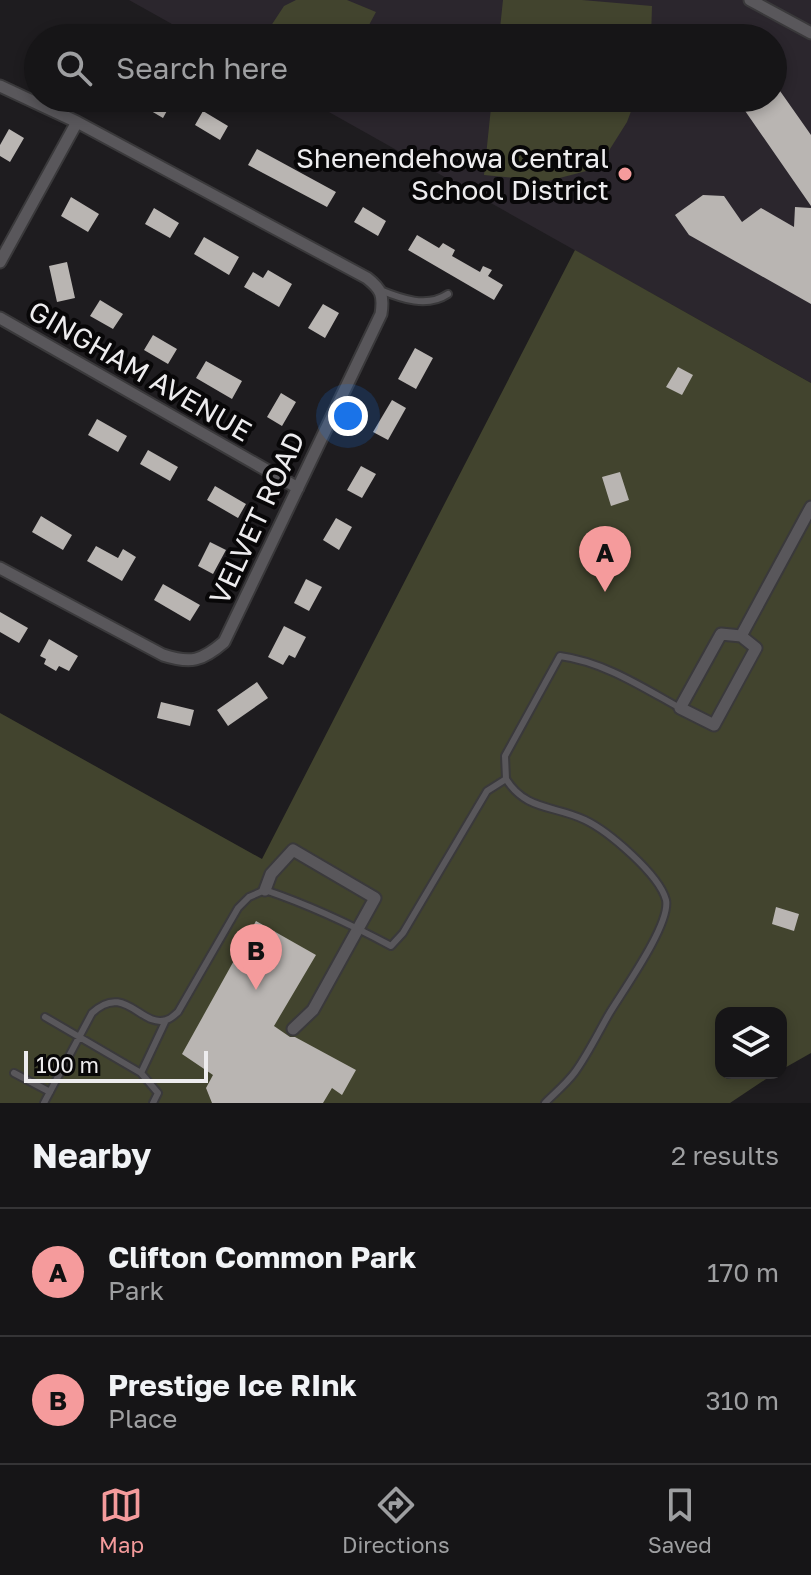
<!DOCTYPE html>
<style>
:root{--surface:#161517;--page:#232224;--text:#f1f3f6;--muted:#9e9fa1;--line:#353436;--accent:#f59b9c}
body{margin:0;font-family:"Golos Text",sans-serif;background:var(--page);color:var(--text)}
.controls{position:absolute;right:24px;bottom:24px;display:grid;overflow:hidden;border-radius:16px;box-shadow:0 4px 12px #0003}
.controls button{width:72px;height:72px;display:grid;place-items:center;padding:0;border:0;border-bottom:2px solid var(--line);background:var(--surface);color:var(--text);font:40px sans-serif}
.scale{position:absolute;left:24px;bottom:20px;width:184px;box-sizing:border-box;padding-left:8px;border:4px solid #edecee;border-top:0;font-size:22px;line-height:28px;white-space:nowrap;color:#edecee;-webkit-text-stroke:6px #080708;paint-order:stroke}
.you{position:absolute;left:348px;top:416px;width:28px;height:28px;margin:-20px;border:6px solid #fff;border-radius:50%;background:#1a73e8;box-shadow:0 0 0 12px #1a73e833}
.badge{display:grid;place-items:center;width:52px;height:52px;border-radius:50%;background:var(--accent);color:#111;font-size:26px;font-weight:700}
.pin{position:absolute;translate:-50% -66px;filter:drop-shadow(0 2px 4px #0008)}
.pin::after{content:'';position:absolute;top:42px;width:28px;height:24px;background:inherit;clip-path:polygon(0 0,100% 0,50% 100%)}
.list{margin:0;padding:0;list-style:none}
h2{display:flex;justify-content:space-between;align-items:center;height:104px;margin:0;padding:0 32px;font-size:34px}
h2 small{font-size:26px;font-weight:400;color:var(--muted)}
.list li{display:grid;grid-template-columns:52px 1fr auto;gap:24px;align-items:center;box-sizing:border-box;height:128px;padding:0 32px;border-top:2px solid var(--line)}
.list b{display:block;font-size:30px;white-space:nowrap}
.list p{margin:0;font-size:26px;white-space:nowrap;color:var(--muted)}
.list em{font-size:26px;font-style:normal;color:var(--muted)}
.icon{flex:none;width:44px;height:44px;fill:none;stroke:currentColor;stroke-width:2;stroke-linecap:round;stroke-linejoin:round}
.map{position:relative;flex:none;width:811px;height:1103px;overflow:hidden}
.search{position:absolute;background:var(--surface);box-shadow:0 4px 12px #0003;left:24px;right:24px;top:24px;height:88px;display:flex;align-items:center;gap:20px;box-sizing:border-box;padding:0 28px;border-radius:44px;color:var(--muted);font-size:30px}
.sheet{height:360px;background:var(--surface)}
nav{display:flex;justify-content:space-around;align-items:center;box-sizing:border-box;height:112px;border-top:2px solid var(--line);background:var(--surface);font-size:22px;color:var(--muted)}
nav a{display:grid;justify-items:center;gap:4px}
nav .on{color:var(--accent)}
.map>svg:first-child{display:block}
.built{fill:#2b262d}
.green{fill:#42442e}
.building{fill:#b9b5b2}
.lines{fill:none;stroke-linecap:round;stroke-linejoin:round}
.lane-casing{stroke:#3a393b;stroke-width:10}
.street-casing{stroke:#3a393b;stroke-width:15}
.lane{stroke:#59575b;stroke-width:6}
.street{stroke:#59575b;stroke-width:11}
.poi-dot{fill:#f59b9c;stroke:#080708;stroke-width:3}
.labels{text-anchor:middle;stroke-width:8;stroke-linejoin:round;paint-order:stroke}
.poi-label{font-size:28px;fill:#edecee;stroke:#080708;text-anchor:end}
.street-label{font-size:28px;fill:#edecee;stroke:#080708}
</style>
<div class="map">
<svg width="811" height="1103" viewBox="0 0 811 1103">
<rect width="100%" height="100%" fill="#1e1c1f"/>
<path class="built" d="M129 0H811V383L304 98H773V38H197Z"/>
<path class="green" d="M296 0H347L376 12 362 38H263L284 6Z
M503 0H582L652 6 651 38H499Z
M492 98H636L627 122 598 168 548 181 484 175Z
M575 250 811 383V1053L781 1070V1013H721V1073H775L730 1103H0V713L262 859Z"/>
<path class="building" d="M773 81 811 135V206L741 105 751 98H773Z
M129 98H174L163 118Z
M203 111 228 126 220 140 195 125Z
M9 129 24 138 10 162 0 156V145Z
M257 149 336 192 327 207 248 165Z
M703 195 724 196 742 222 761 208 794 227 795 207 811 208V304L689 235 675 215Z
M71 197 99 214 88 232 61 216Z
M363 207 386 221 378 236 354 222Z
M154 208 179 223 170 238 145 224Z
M417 235 439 248 443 243 455 250 452 256 480 272 483 266 492 270 488 276 503 285 494 300 408 250Z
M204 237 239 257 229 275 194 254Z
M67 262 75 298 57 302 49 266Z
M268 270 292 284 279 307 244 287 253 272 263 278Z
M100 300 123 314 113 329 90 316Z
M323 304 339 313 325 338 308 328Z
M153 335 177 349 168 364 144 350Z
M415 348 433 358 416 389 398 379Z
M206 361 242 381 232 399 196 378Z
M678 367 693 375 682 395 666 387Z
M281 393 296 402 282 426 267 417Z
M392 400 406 408 388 440 373 432Z
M97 419 127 436 118 452 88 435Z
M148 450 178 467 170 481 140 464Z
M361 466 376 474 362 498 347 490Z
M620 472 629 500 611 506 602 477Z
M215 486 246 504 238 518 207 500Z
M41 516 72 535 63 550 32 532Z
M336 518 352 527 339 550 323 540Z
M210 542 226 550 213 574 198 566Z
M96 546 118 558 123 549 136 557 122 581 87 561Z
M306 579 322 587 309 611 294 603Z
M163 584 200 605 190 621 154 600Z
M0 612 28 628 19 643 0 632Z
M284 626 306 637 295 658 289 655 283 665 268 657Z
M49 639 78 656 69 671 59 666 56 671 44 664 46 659 40 656Z
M257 682 268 698 228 726 217 710Z
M161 702 194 710 190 726 157 718Z
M776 907 799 914 794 931 772 924Z
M256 921 316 955 274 1026 290 1037H295L356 1070 342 1095 332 1088 323 1103H212L206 1088 213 1075 182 1054Z"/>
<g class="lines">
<g class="lane-casing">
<path id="lane" d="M380 290C402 299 427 308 448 294
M506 779C526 811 554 805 585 820 608 831 659 874 666 900 671 924 622 992 609 1014 598 1033 588 1054 575 1072 567 1083 555 1093 545 1103
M45 1017 141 1073
M14 1073 50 1092
M44 1103 92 1013C125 982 141 1028 166 1020 171 1019 174 1015 178 1012L238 908 249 897 265 890C309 905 350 924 391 946L403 933 487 791 506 779 505 756 560 656C604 662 642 687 680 708
M153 1103 158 1093 141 1073 166 1020"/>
</g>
<g class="street-casing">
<path id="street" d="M750 0 811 33
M0 86 77 122 367 278C381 289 384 295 381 314L224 642C202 661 191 664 163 655L0 568
M0 262 77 122
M0 318 298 488
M741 636 721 634 680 708 714 725 756 648 741 636 811 507
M265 890 271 874 293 850 375 898 313 1010 293 1029"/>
</g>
<use href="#lane" class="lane"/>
<use href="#street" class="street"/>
</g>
<circle class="poi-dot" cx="625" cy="174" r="8"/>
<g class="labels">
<g class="poi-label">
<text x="609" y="168">Shenendehowa Central<tspan x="609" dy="32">School District</tspan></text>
</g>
<g class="street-label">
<text transform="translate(140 371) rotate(30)" y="10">GINGHAM AVENUE</text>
<text transform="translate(257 518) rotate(-65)" y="10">VELVET ROAD</text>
</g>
</g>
</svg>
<div class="controls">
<button><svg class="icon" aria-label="layers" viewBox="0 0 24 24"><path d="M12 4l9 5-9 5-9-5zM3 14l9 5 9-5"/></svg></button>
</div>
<div class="scale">100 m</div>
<div class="you"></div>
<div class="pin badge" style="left:605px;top:592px">A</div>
<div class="pin badge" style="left:256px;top:990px">B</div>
<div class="search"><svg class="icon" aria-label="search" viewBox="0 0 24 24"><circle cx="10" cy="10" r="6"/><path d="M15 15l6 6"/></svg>Search here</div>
</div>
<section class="sheet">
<h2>Nearby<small>2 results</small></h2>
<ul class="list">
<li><span class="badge">A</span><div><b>Clifton Common Park</b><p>Park</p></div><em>170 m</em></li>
<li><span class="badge">B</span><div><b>Prestige Ice RInk</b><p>Place</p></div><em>310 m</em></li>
</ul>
</section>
<nav>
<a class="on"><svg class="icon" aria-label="map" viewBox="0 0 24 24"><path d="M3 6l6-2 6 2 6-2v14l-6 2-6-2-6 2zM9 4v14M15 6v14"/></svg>Map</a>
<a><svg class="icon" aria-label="directions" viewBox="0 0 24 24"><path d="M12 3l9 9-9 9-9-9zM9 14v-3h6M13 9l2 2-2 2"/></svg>Directions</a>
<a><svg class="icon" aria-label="saved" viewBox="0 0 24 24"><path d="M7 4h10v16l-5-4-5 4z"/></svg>Saved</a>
</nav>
